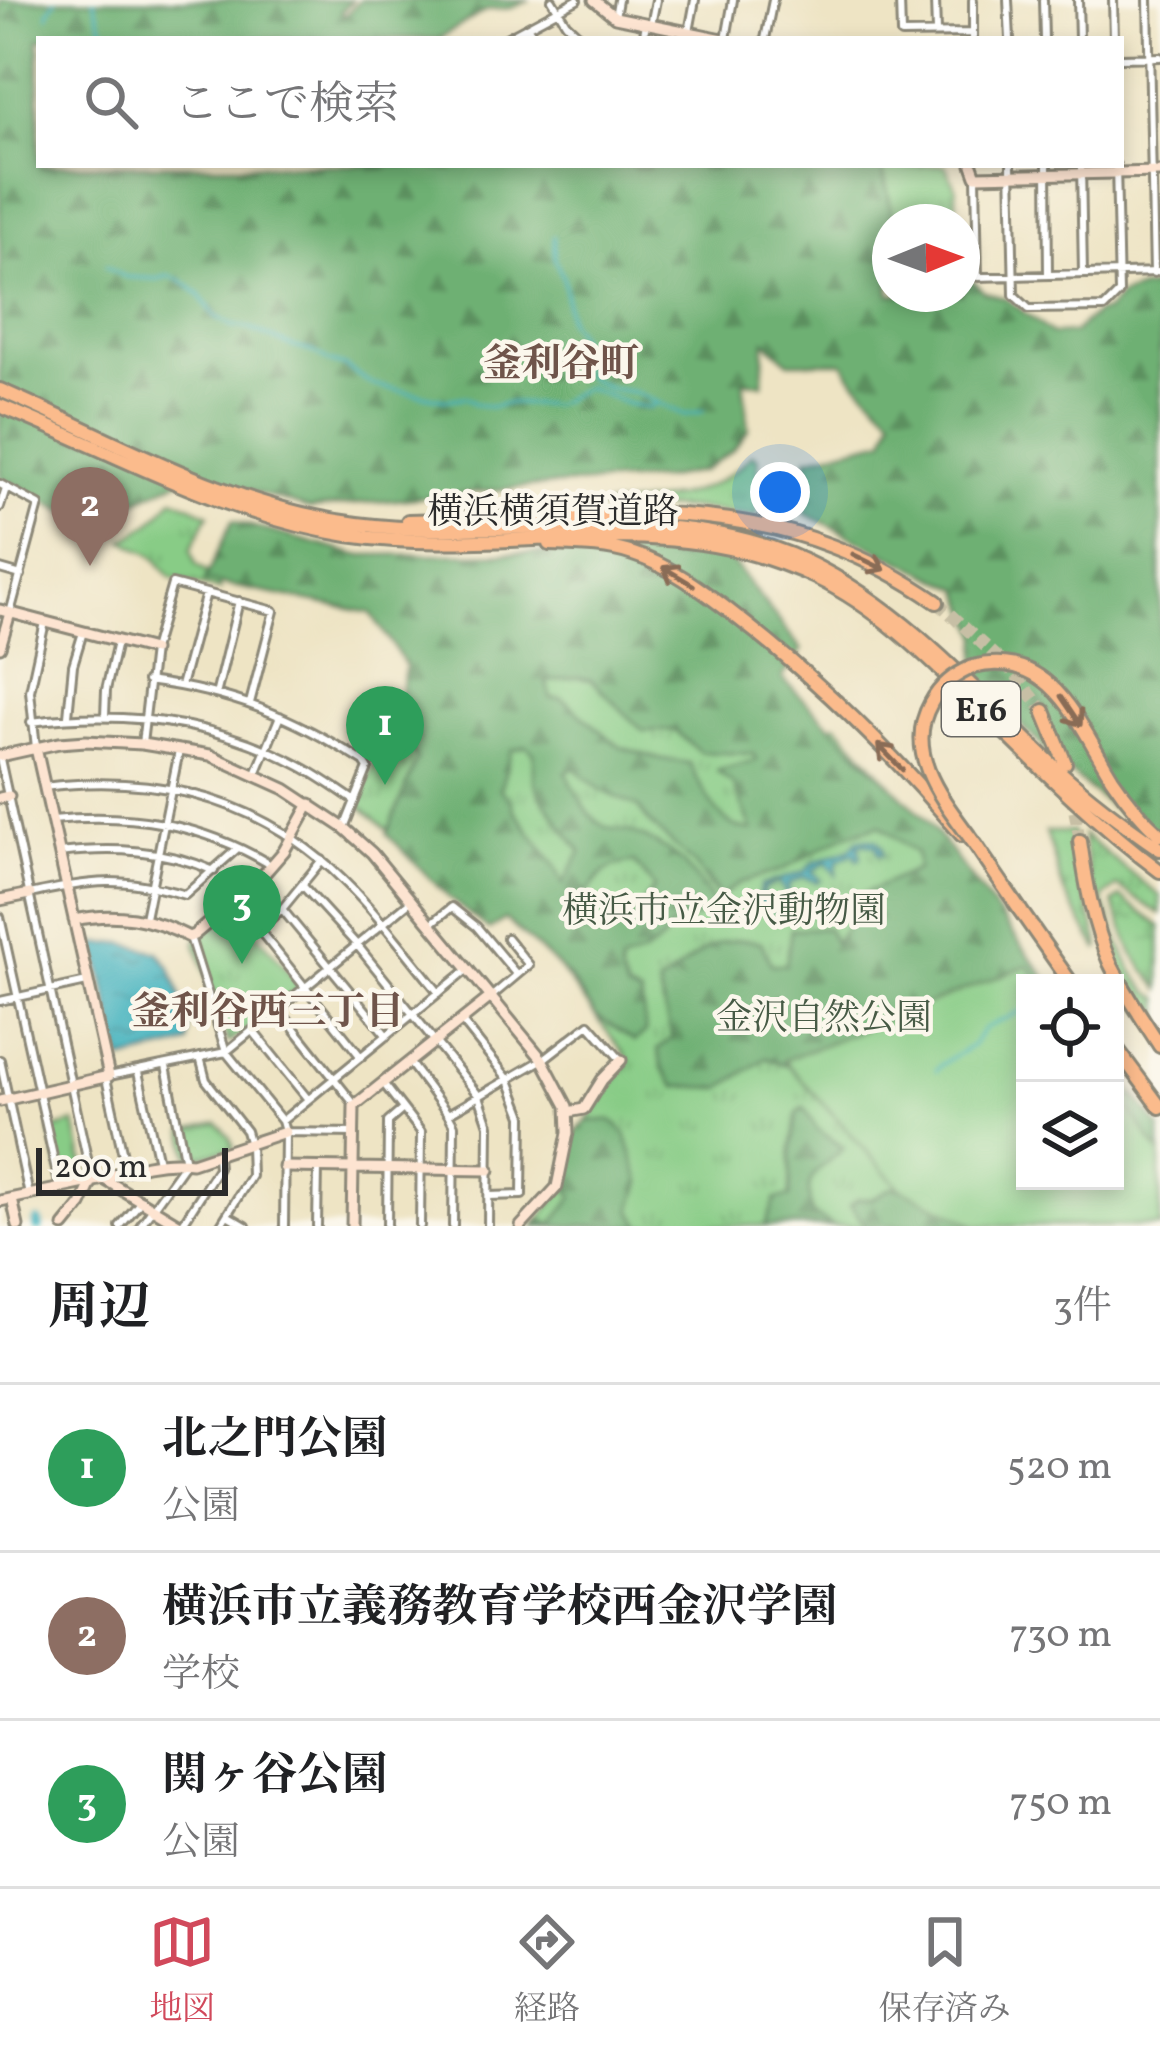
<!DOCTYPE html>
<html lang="ja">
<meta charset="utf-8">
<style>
:root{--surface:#fff;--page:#f6f6f6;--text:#202124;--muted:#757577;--line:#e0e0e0;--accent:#d1495b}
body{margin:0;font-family:Vollkorn,"Noto Serif JP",serif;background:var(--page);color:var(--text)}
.controls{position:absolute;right:36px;bottom:36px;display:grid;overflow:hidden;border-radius:0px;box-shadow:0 6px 18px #0003}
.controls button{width:108px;height:108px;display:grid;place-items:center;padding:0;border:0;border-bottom:3px solid var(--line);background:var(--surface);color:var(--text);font:60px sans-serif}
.compass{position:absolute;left:872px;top:204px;width:108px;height:108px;border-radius:50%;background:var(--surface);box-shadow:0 6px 18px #0003;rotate:89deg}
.scale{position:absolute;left:36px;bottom:30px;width:192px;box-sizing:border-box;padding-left:12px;border:6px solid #2b2b2b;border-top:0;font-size:33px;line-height:42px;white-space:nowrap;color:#2b2b2b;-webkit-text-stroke:9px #fbf7ec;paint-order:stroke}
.you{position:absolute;left:780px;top:492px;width:42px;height:42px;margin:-30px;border:9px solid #fff;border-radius:50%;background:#1a73e8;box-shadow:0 0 0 18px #1a73e833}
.badge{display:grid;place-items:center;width:78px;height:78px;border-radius:50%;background:var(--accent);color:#fff;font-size:39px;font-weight:700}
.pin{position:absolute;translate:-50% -99px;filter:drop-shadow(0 3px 6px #0008)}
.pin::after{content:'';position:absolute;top:63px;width:42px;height:36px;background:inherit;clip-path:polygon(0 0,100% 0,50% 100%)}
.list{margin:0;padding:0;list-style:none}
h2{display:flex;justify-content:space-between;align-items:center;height:156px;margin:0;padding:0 48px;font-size:51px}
h2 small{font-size:39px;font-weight:400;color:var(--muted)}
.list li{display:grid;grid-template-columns:78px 1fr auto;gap:36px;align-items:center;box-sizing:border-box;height:168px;padding:0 48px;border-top:3px solid var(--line)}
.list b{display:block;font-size:45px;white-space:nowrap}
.list p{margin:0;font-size:39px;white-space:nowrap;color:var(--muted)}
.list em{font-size:39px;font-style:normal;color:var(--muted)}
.icon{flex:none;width:66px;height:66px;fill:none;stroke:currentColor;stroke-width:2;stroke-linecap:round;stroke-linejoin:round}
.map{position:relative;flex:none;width:1160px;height:1226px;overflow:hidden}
.search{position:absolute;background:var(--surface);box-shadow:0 6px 18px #0003;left:36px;right:36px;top:36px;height:132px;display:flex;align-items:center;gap:30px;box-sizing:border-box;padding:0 42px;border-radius:0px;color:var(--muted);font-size:45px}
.sheet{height:660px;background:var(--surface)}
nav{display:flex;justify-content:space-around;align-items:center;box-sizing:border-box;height:168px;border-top:3px solid var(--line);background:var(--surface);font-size:33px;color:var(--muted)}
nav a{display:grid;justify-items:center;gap:6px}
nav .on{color:var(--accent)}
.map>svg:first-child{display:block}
.grass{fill:url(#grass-tufts);stroke:#5a7c58;stroke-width:3}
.forest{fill:url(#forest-firs);stroke:#4c6e4f;stroke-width:3;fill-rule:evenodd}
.wetland{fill:url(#wetland-marsh);stroke:#5a7c58;stroke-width:3}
.garden{fill:#88cc86;stroke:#5a7c58;stroke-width:3}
.water{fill:url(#water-ripples);stroke:#366e74;stroke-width:3}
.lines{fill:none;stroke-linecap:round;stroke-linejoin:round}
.stream{stroke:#41b1bd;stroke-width:3}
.river{stroke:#41b1bd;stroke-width:12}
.highway-tunnel{stroke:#c7bfa5;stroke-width:12;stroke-dasharray:12 6;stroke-linecap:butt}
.street-casing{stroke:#8c8878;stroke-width:12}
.secondary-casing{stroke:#8c8878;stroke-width:15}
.highway-casing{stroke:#8c8878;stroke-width:18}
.street{stroke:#fff;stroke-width:6}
.secondary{stroke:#fde4d1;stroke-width:9}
.highway{stroke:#fbbb8c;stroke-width:12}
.highway-bridge-casing{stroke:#8c8878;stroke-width:18;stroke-linecap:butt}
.highway-bridge{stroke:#fbbb8c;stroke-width:12}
.oneway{stroke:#896c57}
.labels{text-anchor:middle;stroke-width:9;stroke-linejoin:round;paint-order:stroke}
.shield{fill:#fbf7ec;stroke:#696865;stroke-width:3}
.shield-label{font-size:33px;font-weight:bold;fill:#2b2b2b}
.street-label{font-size:36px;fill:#2b2b2b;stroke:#fbf7ec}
.park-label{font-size:36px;fill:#475b46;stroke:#fbf7ec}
.neighbourhood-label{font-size:39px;font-weight:bold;fill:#6f544a;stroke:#fbf7ec}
</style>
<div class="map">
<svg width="1160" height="1226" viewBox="0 0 1160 1226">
<defs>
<pattern id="grass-tufts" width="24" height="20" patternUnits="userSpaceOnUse" patternTransform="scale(3)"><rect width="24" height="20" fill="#88cc86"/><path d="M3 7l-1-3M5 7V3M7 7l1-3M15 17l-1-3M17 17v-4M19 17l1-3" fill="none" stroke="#76af74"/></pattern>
<pattern id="forest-firs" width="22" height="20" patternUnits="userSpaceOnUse" patternTransform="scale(3)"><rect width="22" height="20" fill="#6eb073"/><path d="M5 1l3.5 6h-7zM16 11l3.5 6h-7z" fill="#5b8f5f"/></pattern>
<pattern id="wetland-marsh" width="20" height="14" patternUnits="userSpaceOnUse" patternTransform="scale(3)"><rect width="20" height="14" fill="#88cc86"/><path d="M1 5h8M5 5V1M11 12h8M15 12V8" fill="none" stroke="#76af74"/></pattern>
<pattern id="water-ripples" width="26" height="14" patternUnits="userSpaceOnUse" patternTransform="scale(3)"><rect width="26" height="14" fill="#41b1bd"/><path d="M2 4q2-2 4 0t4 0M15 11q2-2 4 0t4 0" fill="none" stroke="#37909a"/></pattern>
</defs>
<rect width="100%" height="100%" fill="#fbf7ec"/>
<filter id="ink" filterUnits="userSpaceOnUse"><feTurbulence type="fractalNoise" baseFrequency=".00833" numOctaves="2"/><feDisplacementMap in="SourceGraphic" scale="24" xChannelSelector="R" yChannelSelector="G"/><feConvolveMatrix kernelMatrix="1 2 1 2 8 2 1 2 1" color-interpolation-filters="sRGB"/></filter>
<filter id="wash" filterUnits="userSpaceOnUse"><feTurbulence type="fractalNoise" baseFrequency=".004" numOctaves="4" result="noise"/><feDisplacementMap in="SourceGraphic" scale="48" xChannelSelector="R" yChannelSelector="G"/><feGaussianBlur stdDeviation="2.7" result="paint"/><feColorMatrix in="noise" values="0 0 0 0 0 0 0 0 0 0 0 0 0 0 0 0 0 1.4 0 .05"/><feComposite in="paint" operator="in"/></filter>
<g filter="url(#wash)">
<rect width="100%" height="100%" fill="#eee4c4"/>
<path class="grass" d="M879 165H945L956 188V222H894L883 171Z
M752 454 758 459 757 517 693 508 556 509C620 503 708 508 752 454Z
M174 498 209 514 191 549 196 564 218 580 220 590 171 578 154 557 124 540 150 524Z
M609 663 705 744 837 724 944 843 1048 983H1025V1181H1115L1160 1226H534L563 1190 569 1150 612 1082 630 1061 535 937 387 829 359 805 382 740 410 672Z
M1046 832H1072L1081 883 1100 947 1098 949 1064 892Z
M1083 835 1160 896V914L1117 886 1102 899C1114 927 1131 987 1160 998V1032L1122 982 1095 908Z
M233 909H237L299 984V989L231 1042H228L196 944 197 938Z
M75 1123 87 1179 63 1185 50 1130Z
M218 1123 230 1137 234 1148 193 1158 189 1154 185 1131Z"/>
<path class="forest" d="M0 0H352L341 12 344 16 360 0H530L511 8 487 10 441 37V39H39V165H879L883 171 894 222H890V294H962V284L972 279 984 292 1007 299 1052 334 1073 333 1096 313 1106 311 1120 296 1141 289 1160 287V842C1142 828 1124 816 1106 803 1058 765 1016 721 976 676L979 635 961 589C908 566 858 538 805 514L811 479 807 458 885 439 893 417 853 378 843 362H789L765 341 763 384 743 380 749 429 733 450 702 471 662 479 524 487 309 509 194 473 88 524 0 477Z
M232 521 358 555 648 552 728 557 802 650 782 678 926 819 1050 983H1025V1181H1115V1068L1160 1128V1226H1029L796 1068 766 1058 721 1088 675 1086 662 1068 658 1049 672 1038 658 985C695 960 711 931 761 942L771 964 786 965 791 929 827 928 835 943 848 924 856 897 917 869 916 853 880 825 843 836 782 870 739 883 719 898 696 866 649 822 638 807 601 790 574 768 566 772C574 788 587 817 604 826 611 830 623 830 631 832 673 848 691 868 714 905L706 913 669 928 663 940 643 955 621 963 620 972 627 991 641 996 646 1032 635 1041 596 1016 570 978 505 919 489 930 449 898 387 834 417 759 393 725 406 666 371 613 205 581ZM578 677 592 680 643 731 674 730 700 752 753 754 756 760 717 771 734 785 752 830C718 830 704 790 689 763L656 758 620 747 562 698H551L546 682ZM527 746 534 753V780L540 795 581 852 563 884 554 864 514 810 512 802 500 789 512 750ZM634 862 654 887 632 920 602 935 580 931V916L569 895 588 892C601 872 611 865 634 862Z
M804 1107 817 1129 844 1148C817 1174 802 1171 812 1214L833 1226H765L776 1199 790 1197 791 1150 797 1113Z
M611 1120 626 1134 641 1182 632 1210 642 1226H538L543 1220 551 1225 574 1197 567 1188 573 1135 587 1121Z
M924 1185 975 1208 968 1226H866L850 1205 858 1199H872L891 1188Z"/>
<path class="wetland" d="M1120 897 1160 926V989L1133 954 1113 903Z"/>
<path class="garden" d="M1028 965 1040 983H1025V1181H1115V1089L1160 1154V1226H978L900 1188 784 1060Z"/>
<path class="water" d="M864 839 876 840 882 847 883 855 878 854 876 846 864 843 858 846 861 858 857 860 854 853 837 861 836 875 827 862 812 871 821 880 817 882 804 877 788 884 789 893 786 894 779 882 766 887 762 892 766 906 773 911 764 910 758 899 761 886 804 872 813 863 849 850 858 840Z
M123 943 158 952 171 968 190 1023 188 1044 122 1061 95 944Z"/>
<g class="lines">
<path class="stream" d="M94 0C102 21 96 27 118 39
M48 17V12L56 0
M554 236 555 260 564 280 568 321 578 335 583 373 591 380 613 389 634 392 685 415 704 411
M105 266 125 277 157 279 169 276 181 280 199 294 215 316 232 326 248 328 291 346 314 352 330 362 344 366 373 385 447 400 465 397 475 404 491 407 510 403 552 405 586 387 629 404 650 408 657 402
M936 1071 942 1064 973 1045 983 1029 1024 1010"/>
<path class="river" d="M38 1226V1223"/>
</g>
</g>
<g filter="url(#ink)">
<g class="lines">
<path class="highway-tunnel" d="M937 602 1015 674 1044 711
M1071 793 1080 841"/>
<g class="street-casing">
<path id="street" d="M552 0 566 23 583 39
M900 0 901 34 973 33
M935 0 936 32
M973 0V39
M1008 0 1010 39
M1043 0 1044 39
M1078 0 1079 39
M1113 0 1114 39
M1148 0 1154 273
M615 17 618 0
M651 25 656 0
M528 28 536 39
M689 32 695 0
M504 39 577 0
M643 39 646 24
M726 39 733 0
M765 39 773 0
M1121 58 1160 57
M1011 165 1014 295 1029 309 1104 308 1119 293 1116 165
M1047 165 1048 275
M1081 165 1083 274
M976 176 978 277 1160 272
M0 484 39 505 10 613
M0 507 6 488
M0 569 21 575
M147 681C232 692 292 716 364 762L368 768 344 828
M181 686 206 593
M217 691 239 601
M68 716 73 665 83 632
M105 716 106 690 117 642
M31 722C125 710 216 721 300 766 319 776 337 789 355 801
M142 744 153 650 172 584 274 611 250 703
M36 748 30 691 45 622
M0 759 92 1181
M256 774 280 716
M44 787C158 773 260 798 343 880 378 914 408 955 439 993
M52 820C131 812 203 824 271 865
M59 853C113 847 165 849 214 871
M303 886 357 945 479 1096 489 1125 488 1226
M30 894C95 880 119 876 185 895L238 848
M236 901 361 1057
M282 909 387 1036
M0 917 60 1188
M145 918 179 751
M432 923 452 907 477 927 517 975
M258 930 282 909 322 860
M190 937 226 1052 282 1121 285 1132 284 1226
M492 996 529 965 507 938
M0 1001 87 982
M279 1009 355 1105
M461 1020 509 1080 523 1116 522 1195 489 1196
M253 1031 307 1098
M200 1057 206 1080 246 1131 250 1145 251 1176 220 1226
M0 1060 29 1195
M409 1062 448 1114 454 1125 453 1226
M138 1072 158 1162
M109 1076 226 1052 412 900
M106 1078 126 1169
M383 1083 421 1132 420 1226
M448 1114 545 1058 589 1024 621 1060
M282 1121 468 969
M285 1132 354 1133
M227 1215 246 1226
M120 1226 142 1200
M140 1226 185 1163 166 1066
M181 1226 218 1168 217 1156
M317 1226 318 1168
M387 1226 388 1122 403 1109"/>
</g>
<g class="secondary-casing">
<path id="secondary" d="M594 0 615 17 723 39
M972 165 976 176 1160 172
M0 610 153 650
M0 647 10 613
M0 756 59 743 86 741 142 744 210 755 285 789 344 828 372 853 542 1059 567 1106 568 1133 557 1187 521 1226
M0 798 9 796
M0 900 30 894
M74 920C116 911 152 918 189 937L194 935 257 882 284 851 310 804
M0 1101 109 1076 36 748
M568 1112 584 1109 602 1080 621 1060
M284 1167 489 1170
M104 1179C130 1167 163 1159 192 1163L285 1132
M12 1199 18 1226
M0 1201 104 1179 182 1226
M64 1226 81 1205 92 1181
M352 1226 354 1106 492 996"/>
</g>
<g class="highway-casing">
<path id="highway" d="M0 390C116 440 230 508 357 524 502 543 652 499 791 555 899 600 975 693 1059 771 1091 800 1125 825 1160 849
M0 406C115 452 224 516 348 535 508 559 660 503 815 577 878 607 929 658 978 706 1036 763 1094 822 1160 871
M408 521C605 518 762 481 937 602
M550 544C578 545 606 545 633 554 668 565 699 588 728 610 813 675 893 753 962 835
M973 667C1051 647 1079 724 1112 778 1126 799 1141 818 1160 835
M1044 711 1065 763
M1080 841C1086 883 1093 924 1110 963 1124 992 1143 1019 1160 1046
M1015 903 1071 983
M1115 1046 1160 1107"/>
</g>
<use href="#street" class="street"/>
<use href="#secondary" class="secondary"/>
<use href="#highway" class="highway"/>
<g class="highway-bridge-casing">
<path id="highway-bridge" d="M973 667C955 674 940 686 931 703 901 756 948 806 977 847 991 868 1006 889 1020 910"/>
</g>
<use href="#highway-bridge" class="highway-bridge"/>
</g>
<defs><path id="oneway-shaft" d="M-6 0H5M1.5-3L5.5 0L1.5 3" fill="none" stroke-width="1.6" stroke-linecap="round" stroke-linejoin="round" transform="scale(3)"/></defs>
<g class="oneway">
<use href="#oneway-shaft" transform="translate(869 562) rotate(26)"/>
<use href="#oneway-shaft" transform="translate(678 576) rotate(-149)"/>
<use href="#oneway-shaft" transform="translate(1071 711) rotate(56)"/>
<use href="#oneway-shaft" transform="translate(890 757) rotate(-134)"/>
</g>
</g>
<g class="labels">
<rect class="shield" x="942" y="682" width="78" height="54" rx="9"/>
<g class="shield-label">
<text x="981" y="721">E16</text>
</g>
<g class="street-label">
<text x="553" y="523">横浜横須賀道路</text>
</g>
<g class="park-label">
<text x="724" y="922">横浜市立金沢動物園</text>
<text x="824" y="1029">金沢自然公園</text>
</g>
<g class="neighbourhood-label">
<text x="561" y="376">釜利谷町</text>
<text x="268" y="1024">釜利谷西三丁目</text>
</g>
</g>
</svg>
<div class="controls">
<button><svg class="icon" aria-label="locate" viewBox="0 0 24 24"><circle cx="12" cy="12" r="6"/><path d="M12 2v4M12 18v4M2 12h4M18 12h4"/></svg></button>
<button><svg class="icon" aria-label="layers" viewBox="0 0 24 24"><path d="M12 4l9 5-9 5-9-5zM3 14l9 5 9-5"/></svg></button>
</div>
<svg class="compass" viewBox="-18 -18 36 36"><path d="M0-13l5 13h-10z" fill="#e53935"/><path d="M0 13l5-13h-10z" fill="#757577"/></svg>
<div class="scale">200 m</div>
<div class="you"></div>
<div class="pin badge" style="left:385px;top:785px;background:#2e9e5b">1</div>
<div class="pin badge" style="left:90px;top:566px;background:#8d6e63">2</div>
<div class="pin badge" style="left:242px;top:964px;background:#2e9e5b">3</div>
<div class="search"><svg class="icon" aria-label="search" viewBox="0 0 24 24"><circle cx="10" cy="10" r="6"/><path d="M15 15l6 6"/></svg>ここで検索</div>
</div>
<section class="sheet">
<h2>周辺<small>3件</small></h2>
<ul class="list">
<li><span class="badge" style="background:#2e9e5b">1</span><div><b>北之門公園</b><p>公園</p></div><em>520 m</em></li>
<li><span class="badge" style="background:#8d6e63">2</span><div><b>横浜市立義務教育学校西金沢学園</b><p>学校</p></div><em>730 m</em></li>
<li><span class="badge" style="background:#2e9e5b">3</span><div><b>関ヶ谷公園</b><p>公園</p></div><em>750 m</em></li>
</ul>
</section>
<nav>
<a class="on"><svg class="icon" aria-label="map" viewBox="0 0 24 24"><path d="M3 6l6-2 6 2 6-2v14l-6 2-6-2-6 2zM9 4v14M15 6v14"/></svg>地図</a>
<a><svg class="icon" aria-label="directions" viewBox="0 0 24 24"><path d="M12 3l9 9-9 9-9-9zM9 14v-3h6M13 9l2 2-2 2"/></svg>経路</a>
<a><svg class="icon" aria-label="saved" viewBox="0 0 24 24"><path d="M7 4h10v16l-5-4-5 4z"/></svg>保存済み</a>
</nav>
